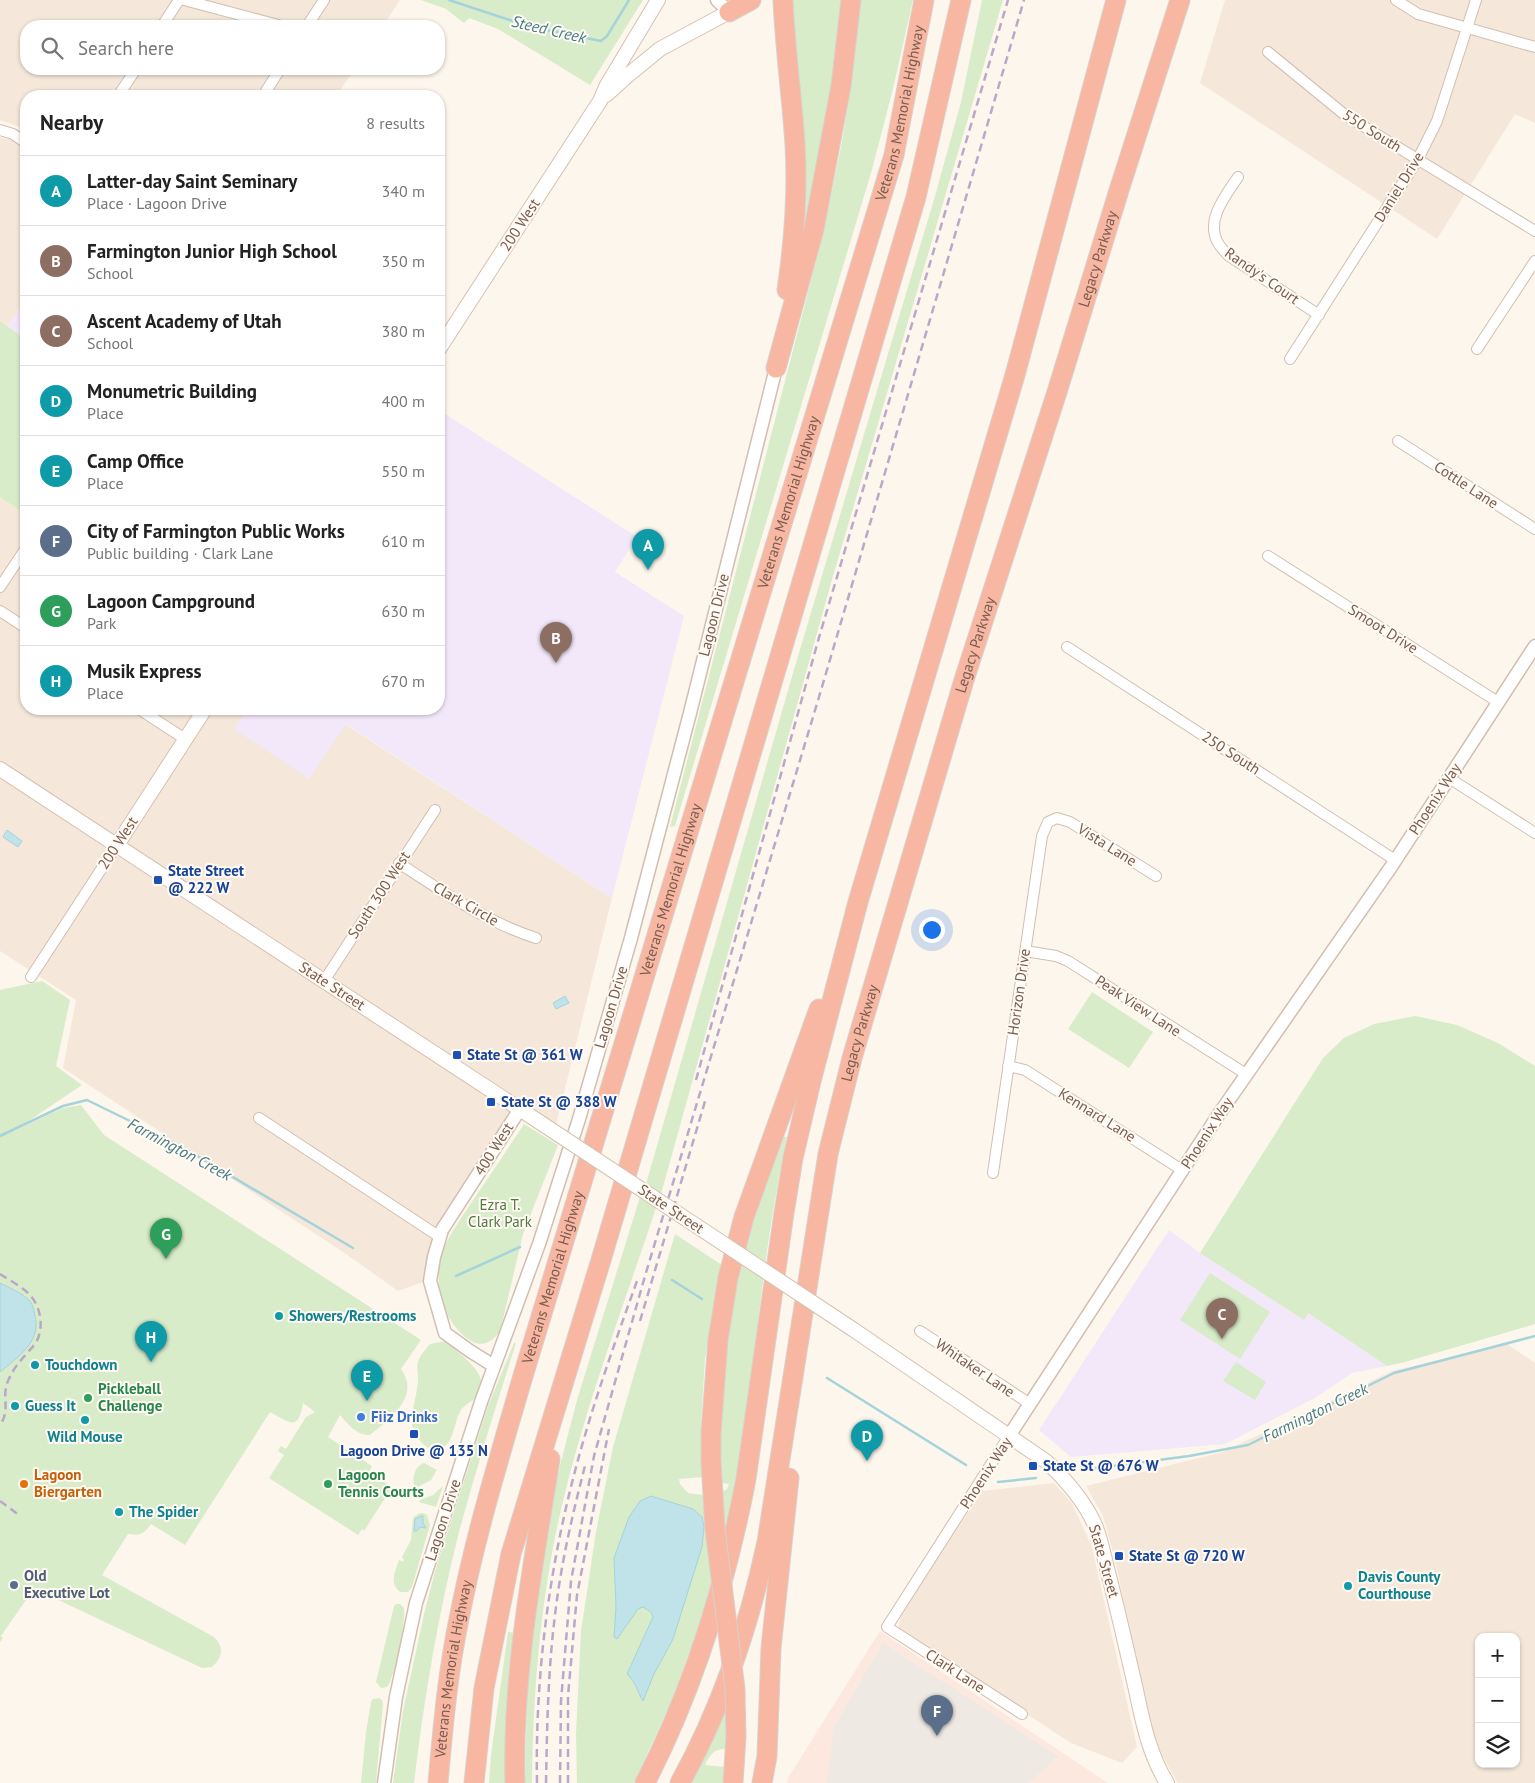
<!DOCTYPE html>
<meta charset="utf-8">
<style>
:root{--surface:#fff;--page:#f6f6f6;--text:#222;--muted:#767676;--line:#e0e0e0;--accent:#111827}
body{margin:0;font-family:"PT Sans",sans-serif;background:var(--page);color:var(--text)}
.controls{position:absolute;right:15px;bottom:15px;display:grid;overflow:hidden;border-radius:10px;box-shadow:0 1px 4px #0004}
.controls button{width:45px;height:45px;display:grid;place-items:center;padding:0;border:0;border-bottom:1px solid var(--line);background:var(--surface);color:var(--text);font:25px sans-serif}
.you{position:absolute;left:931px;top:929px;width:18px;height:18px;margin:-12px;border:4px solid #fff;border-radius:50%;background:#1a73e8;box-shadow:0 0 0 8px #1a73e833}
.badge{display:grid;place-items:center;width:32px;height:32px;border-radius:50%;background:var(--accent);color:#fff;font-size:16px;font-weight:700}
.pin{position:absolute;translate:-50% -41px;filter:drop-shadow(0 1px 2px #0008)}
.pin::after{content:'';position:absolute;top:26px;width:18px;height:15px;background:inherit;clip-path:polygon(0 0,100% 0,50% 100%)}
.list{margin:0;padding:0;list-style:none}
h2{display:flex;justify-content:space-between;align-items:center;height:65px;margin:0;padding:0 20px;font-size:21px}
h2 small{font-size:16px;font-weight:400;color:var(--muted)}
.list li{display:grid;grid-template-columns:32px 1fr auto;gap:15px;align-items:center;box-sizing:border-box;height:70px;padding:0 20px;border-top:1px solid var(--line)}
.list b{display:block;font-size:19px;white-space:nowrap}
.list p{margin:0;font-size:16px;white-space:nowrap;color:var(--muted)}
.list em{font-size:16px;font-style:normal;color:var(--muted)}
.icon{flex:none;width:28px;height:28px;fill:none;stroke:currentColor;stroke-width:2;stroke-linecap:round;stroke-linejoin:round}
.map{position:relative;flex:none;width:1535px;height:1783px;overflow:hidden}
.search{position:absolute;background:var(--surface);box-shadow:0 1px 4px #0004;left:20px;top:20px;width:425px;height:55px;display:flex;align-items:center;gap:12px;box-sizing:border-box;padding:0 18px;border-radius:20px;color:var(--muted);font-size:19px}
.panel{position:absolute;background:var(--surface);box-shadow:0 1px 4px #0004;left:20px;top:90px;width:425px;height:625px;border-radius:20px}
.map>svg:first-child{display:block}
.residential{fill:#f5e8da;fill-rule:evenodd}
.commercial{fill:#fde8e0}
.industrial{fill:#efe9e4}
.education{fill:#f3e8fa}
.green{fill:#d8ecc9}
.water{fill:#bfe3e8;stroke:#a5d3da}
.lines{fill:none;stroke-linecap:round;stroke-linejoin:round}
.stream{stroke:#a5d3da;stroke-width:2.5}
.minor-casing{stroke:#d1beb0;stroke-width:12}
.tertiary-casing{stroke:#d1beb0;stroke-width:15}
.secondary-casing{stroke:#d6c0b0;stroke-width:16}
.motorway-casing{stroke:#dad1cd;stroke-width:21}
.minor{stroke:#fff;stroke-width:10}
.tertiary{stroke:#fff;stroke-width:12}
.secondary{stroke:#fff;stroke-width:14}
.motorway{stroke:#f7b7a3;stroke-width:19}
.rail{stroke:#b9a8c9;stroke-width:2.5;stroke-dasharray:8 5;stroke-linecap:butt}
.secondary-bridge-casing{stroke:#d6c0b0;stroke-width:16;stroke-linecap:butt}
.motorway-bridge-casing{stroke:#dad1cd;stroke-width:21;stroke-linecap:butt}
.secondary-bridge{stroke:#fff;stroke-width:14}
.motorway-bridge{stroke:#f7b7a3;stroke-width:19}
.transit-dot{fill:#1a4fb4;stroke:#fffaf3;stroke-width:2}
.culture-dot{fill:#0f9aa8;stroke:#fffaf3;stroke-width:2}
.leisure-dot{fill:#2e9e5b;stroke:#fffaf3;stroke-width:2}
.shop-dot{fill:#3f7fe0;stroke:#fffaf3;stroke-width:2}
.food-dot{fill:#e8710a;stroke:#fffaf3;stroke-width:2}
.service-dot{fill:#5c6f8a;stroke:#fffaf3;stroke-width:2}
.labels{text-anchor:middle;stroke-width:4;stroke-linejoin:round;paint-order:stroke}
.street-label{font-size:15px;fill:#7a5c4d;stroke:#fffaf3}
.transit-label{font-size:15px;font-weight:bold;fill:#164399;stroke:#fffaf3;text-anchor:start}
.park-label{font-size:15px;fill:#537a41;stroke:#fffaf3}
.culture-label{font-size:15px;font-weight:bold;fill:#0d838f;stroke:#fffaf3;text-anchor:start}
.leisure-label{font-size:15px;font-weight:bold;fill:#27864d;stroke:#fffaf3;text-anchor:start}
.shop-label{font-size:15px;font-weight:bold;fill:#366cbe;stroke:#fffaf3;text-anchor:start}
.food-label{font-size:15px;font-weight:bold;fill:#c56008;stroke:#fffaf3;text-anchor:start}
.service-label{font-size:15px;font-weight:bold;fill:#4e5e75;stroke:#fffaf3;text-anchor:start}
.water-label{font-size:16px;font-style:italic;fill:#437c86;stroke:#fffaf3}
</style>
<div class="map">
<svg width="1535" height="1783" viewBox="0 0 1535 1783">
<rect width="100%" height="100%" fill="#fdf6ec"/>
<path class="residential" d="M0 0H400L383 26H26V69H355L336 96H26V131L20 127 0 120Z
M1225 0H1535V123L1515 114 1437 239 1200 83Z
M0 138 11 140 26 150V297L8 326 0 321Z
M0 497 26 515V709H322L612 898 556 1125 523 1103 442 1230 426 1281 398 1291 346 1254 63 1068 76 1000 0 951Z
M1507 1344 1535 1363V1783H1178L1156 1745 1132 1644 1115 1559 1103 1516 1086 1486 1223 1452 1392 1371ZM1479 1637H1516V1764H1479Z
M1054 1483 1072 1503 1092 1547 1137 1747 1122 1763 1071 1743 898 1630 902 1611 982 1491Z"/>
<path class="commercial" d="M880 1631 1108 1783H787L788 1778Z"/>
<path class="industrial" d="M883 1643 1058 1756 1029 1783H827L834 1727Z"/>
<path class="education" d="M26 297V339L8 326Z
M439 410 637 537 615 572 684 616 612 898 346 724 309 779 234 729 247 709H439Z
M1169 1230 1200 1253 1303 1319 1308 1313 1387 1366 1352 1373 1315 1398 1225 1444 1071 1457 1039 1430Z"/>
<path class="green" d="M421 0H643L590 85 498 29 469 18 464 23 446 9Z
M791 0H843V26L795 291Z
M854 0H913L893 89 871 173 675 826 670 827 824 230 842 141 848 103Z
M982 0H1003L831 583 661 1194 646 1184 793 673 935 196 961 102Z
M0 321 26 339V515L0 497Z
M42 981 70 1000 56 1066 82 1085 12 1132 63 1108 81 1105 104 1135 421 1340 401 1369C421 1396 390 1419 370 1435 356 1435 349 1425 340 1415L328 1437 372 1466 369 1472 392 1487 364 1531 362 1529 358 1535 269 1478 284 1455 278 1451 281 1446 286 1449 306 1417 315 1412 303 1403C298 1433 289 1422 270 1412L185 1545 151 1524C144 1534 140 1536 128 1534L102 1575 214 1637C225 1648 222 1658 212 1667L202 1668 31 1587 27 1593 28 1597 1 1636 3 1638 0 1642V990Z
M1092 992 1153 1032 1129 1068 1068 1029Z
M1415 1016 1457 1025 1498 1043 1535 1066V1324L1405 1362 1387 1366 1308 1313 1304 1320 1200 1253 1323 1058 1344 1038 1374 1024Z
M524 1124 558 1145 523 1234 500 1332C492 1341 483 1348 471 1341 445 1325 434 1289 440 1260 445 1239 460 1221 471 1203 489 1177 507 1150 524 1124Z
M781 1136 787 1137C772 1208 762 1280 755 1352 749 1415 737 1478 724 1540L720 1493 727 1489 729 1484 722 1483 720 1414 729 1323 747 1240Z
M640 1197 656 1208C624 1305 587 1401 563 1501 541 1592 533 1689 532 1783H525L527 1690 535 1611 552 1496 577 1400Z
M675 1234 722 1265 705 1359 701 1424 702 1477 679 1479 680 1484 688 1493 703 1495 712 1584 693 1642 672 1700 634 1783H577L576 1734 581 1631 596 1532 613 1447Z
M1210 1273 1270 1312 1240 1359 1180 1320Z
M446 1341C459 1355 495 1375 476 1397 472 1402 464 1405 461 1410 454 1421 455 1439 443 1448 430 1457 413 1436 412 1424 411 1409 418 1394 418 1378 418 1372 416 1366 419 1359 421 1354 426 1349 430 1344Z
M514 1343H516C496 1406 476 1469 459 1532 438 1615 424 1699 414 1783H393L403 1711 425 1610 436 1568 488 1406Z
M1236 1362 1266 1382 1255 1400 1223 1381Z
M424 1463 437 1470 431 1480 418 1487 414 1485C412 1477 415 1466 424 1463Z
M443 1486 436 1507 419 1502 420 1500 433 1495Z
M422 1513 427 1515 430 1525 412 1587 408 1592H400C389 1583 395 1572 399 1560L403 1562 404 1560 402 1557 411 1540 413 1518 418 1514Z
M396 1604H400L404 1608C406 1621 395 1677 387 1687L381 1688 376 1682 394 1606Z
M508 1632 515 1633 506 1744 505 1783H489L491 1755Z
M379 1698 382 1700 383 1704 376 1783H361L366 1732 371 1702 373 1699Z
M726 1705V1749C715 1748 709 1755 705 1765L725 1767 724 1783H689Z"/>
<path class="water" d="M7 830 22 841 18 847 3 837Z
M565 996 569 1003 556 1009 553 1003Z
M0 1283C10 1288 22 1293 30 1301 33 1305 34 1311 35 1316 42 1341 17 1358 0 1372Z
M651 1496 693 1509 702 1517 704 1527 702 1547 673 1639 654 1674 643 1701C637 1691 636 1682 627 1674L653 1617 651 1612 643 1607 638 1609 617 1639 614 1637 616 1606 614 1558 629 1517 640 1501Z
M421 1516H423V1523L426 1528 420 1527 417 1531H414L415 1519Z"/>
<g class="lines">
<path class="stream" d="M449 0 531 27 601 41 607 36 629 0
M0 1136 63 1106 87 1100 177 1144 353 1248
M456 1276 520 1247
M672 1280 702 1299
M827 1378 966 1465
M1090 1469 1189 1456 1248 1445 1394 1373 1535 1336
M998 1482 1036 1478"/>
<g class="minor-casing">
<path id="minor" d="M184 0 282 26
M1396 0 1418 14 1535 47
M162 26 179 0
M307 26 324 0
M1268 52 1345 115 1535 231
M118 96 136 69
M263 96 280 69
M0 130 13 134 26 143
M1238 177C1226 195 1205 220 1218 243 1221 248 1225 252 1229 256L1319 315
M1477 349 1535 261
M1290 359 1418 159 1437 121 1476 0
M1398 441 1535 529
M1268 556 1498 702
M0 587 26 548
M0 611 26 628
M1067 647 1395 860
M139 709 185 739
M1449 778 1535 833
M399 863C443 892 486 922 536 938
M1025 951 1056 956 1068 961 1246 1074
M31 977 117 845
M324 981 435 810
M1008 1066 1025 1070 1182 1170
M259 1118 440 1237
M993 1173 1042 836 1048 822 1057 818 1070 822 1156 876
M920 1331 1030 1404
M1009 1436 887 1627 1022 1714"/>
</g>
<g class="tertiary-casing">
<path id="tertiary" d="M717 0 729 12
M494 1366 470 1351 445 1333 430 1281 434 1257 442 1230 520 1109
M1009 1436 1219 1114 1391 867 1535 646
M384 1783 396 1697 416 1603 481 1402 539 1244 579 1119 631 938 690 713 776 368"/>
</g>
<g class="secondary-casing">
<path id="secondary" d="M606 95 627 76 660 49 729 12
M439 349 600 101 607 85 658 0
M0 769 541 1123
M117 845 205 709
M854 1330 1047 1462C1066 1480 1084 1500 1095 1525 1101 1539 1104 1557 1108 1572 1118 1611 1127 1651 1136 1690 1143 1723 1149 1754 1167 1783"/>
</g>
<g class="motorway-casing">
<g id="motorway">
<path d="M783 0C785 48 792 97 795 145 798 194 794 242 787 290"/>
<path d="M729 12 751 0"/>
<path d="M776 368 814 229 841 86 851 0"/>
<path d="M711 1462V1433L718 1340 728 1278 744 1217 819 1009"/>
<path id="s1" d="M438 1783C443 1726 448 1670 460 1614 476 1533 500 1455 523 1376L894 155 924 0"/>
<path d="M474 1783 484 1688 511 1554 601 1260 916 197 961 0"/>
<path d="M515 1783C512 1674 533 1566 550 1459"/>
<path d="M645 1783C694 1688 726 1583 746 1479L784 1213 793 1158 811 1081 858 902 1015 375 1116 0"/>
<path id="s2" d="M680 1783C722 1707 749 1626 767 1542L828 1154 852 1058 964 680 1057 392 1120 187 1180 0"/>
<path d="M762 1783 767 1756 771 1648 789 1478"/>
</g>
</g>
<use href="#minor" class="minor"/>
<use href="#tertiary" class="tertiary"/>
<use href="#secondary" class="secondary"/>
<use href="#motorway" class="motorway"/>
<path class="rail" d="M696 1080 818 641 1008 0
M0 1274C9 1280 21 1286 29 1294 41 1306 45 1329 35 1344 25 1356 14 1366 8 1381 1 1397 11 1410 0 1425
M640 1321 706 1098
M0 1501 19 1515
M537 1783C535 1680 548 1575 574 1475 591 1409 614 1345 637 1281
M546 1783C547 1727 548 1671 555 1615 561 1563 573 1512 586 1462
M560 1783 561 1701 571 1581 594 1456 645 1276 819 697 1024 0
M568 1783V1696L577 1595 609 1429"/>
<g class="secondary-bridge-casing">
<path id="secondary-bridge" d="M541 1123 854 1330"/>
</g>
<g class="motorway-bridge-casing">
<path id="motorway-bridge" d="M711 1462 715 1529 735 1689 736 1737 733 1783"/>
</g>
<use href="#secondary-bridge" class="secondary-bridge"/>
<use href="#motorway-bridge" class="motorway-bridge"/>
</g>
<g class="transit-dot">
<rect x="153" y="875" width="10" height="10" rx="2.5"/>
<rect x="452" y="1050" width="10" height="10" rx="2.5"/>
<rect x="486" y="1097" width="10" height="10" rx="2.5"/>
<rect x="409" y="1429" width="10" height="10" rx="2.5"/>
<rect x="1028" y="1461" width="10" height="10" rx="2.5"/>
<rect x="1114" y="1551" width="10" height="10" rx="2.5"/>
</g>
<g class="culture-dot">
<circle cx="279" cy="1316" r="5"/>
<circle cx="35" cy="1365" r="5"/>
<circle cx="15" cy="1406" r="5"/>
<circle cx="85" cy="1420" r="5"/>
<circle cx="119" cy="1512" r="5"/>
<circle cx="1348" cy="1586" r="5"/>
</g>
<g class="leisure-dot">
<circle cx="88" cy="1398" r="5"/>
<circle cx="328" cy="1484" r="5"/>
</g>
<circle class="shop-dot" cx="361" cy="1417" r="5"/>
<circle class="food-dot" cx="24" cy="1484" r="5"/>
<circle class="service-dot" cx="14" cy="1585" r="5"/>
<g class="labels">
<g class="street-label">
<text dy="5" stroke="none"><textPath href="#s1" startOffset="1735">Veterans Memorial Highway</textPath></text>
<text transform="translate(1372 131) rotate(32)" y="5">550 South</text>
<text transform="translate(1399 187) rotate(-58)" y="5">Daniel Drive</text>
<text transform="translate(520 225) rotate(-57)" y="5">200 West</text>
<text dy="5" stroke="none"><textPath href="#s2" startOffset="1585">Legacy Parkway</textPath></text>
<text transform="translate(1262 276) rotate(35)" y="5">Randy's Court</text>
<text transform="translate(1466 485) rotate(33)" y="5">Cottle Lane</text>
<text dy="5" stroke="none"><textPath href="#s1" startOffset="1330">Veterans Memorial Highway</textPath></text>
<text transform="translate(714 615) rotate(-76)" y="5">Lagoon Drive</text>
<text transform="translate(1383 629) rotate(32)" y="5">Smoot Drive</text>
<text dy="5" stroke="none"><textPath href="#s2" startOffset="1180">Legacy Parkway</textPath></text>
<text transform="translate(1231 753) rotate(33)" y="5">250 South</text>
<text transform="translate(1435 799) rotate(-57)" y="5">Phoenix Way</text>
<text transform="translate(118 843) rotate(-57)" y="5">200 West</text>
<text transform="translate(1107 845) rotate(32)" y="5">Vista Lane</text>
<text dy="5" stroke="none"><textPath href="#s1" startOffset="925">Veterans Memorial Highway</textPath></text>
<text transform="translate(379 895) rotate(-57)" y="5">South 300 West</text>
<text transform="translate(466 904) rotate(30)" y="5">Clark Circle</text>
<text transform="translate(332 986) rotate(33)" y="5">State Street</text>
<text transform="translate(1019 992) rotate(-82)" y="5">Horizon Drive</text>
<text transform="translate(1138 1006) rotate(33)" y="5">Peak View Lane</text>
<text transform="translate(611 1007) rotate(-74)" y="5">Lagoon Drive</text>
<text dy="5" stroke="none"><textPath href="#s2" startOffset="775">Legacy Parkway</textPath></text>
<text transform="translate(1097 1115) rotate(32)" y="5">Kennard Lane</text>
<text transform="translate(1207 1133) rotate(-57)" y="5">Phoenix Way</text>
<text transform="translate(494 1149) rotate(-58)" y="5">400 West</text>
<text transform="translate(671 1209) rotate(34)" y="5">State Street</text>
<text dy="5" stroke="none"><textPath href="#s1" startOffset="520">Veterans Memorial Highway</textPath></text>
<text transform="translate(975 1368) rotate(34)" y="5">Whitaker Lane</text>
<text transform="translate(986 1473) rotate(-57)" y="5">Phoenix Way</text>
<text transform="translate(443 1520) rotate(-72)" y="5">Lagoon Drive</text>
<text transform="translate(1104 1561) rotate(74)" y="5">State Street</text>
<text dy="5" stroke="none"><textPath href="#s1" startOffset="115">Veterans Memorial Highway</textPath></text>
<text transform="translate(955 1671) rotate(33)" y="5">Clark Lane</text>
</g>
<g class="transit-label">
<text x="168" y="876">State Street<tspan x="168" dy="17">@ 222 W</tspan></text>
<text x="467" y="1060">State St @ 361 W</text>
<text x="501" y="1107">State St @ 388 W</text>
<text x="414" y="1456" text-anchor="middle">Lagoon Drive @ 135 N</text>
<text x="1043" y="1471">State St @ 676 W</text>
<text x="1129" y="1561">State St @ 720 W</text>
</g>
<g class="park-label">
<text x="500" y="1210">Ezra T.<tspan x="500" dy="17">Clark Park</tspan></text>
</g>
<g class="culture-label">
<text x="289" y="1321">Showers/Restrooms</text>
<text x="45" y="1370">Touchdown</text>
<text x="25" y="1411">Guess It</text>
<text x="85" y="1442" text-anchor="middle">Wild Mouse</text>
<text x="129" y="1517">The Spider</text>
<text x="1358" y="1582">Davis County<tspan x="1358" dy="17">Courthouse</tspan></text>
</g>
<g class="leisure-label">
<text x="98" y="1394">Pickleball<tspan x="98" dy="17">Challenge</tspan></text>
<text x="338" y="1480">Lagoon<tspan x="338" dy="17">Tennis Courts</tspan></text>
</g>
<g class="shop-label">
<text x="371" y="1422">Fiiz Drinks</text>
</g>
<g class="food-label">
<text x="34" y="1480">Lagoon<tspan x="34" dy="17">Biergarten</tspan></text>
</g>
<g class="service-label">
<text x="24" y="1581">Old<tspan x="24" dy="17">Executive Lot</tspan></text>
</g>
<g class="water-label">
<text transform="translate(549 29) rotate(13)" y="6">Steed Creek</text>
<text transform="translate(180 1149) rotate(28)" y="6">Farmington Creek</text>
<text transform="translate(1315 1412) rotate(-26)" y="6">Farmington Creek</text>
</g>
</g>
</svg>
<div class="controls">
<button>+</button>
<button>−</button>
<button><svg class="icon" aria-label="layers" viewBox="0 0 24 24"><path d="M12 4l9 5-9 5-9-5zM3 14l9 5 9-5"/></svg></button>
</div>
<div class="you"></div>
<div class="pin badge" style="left:648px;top:570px;background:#0f9aa8">A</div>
<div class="pin badge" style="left:556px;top:663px;background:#8d6e63">B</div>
<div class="pin badge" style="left:1222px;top:1339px;background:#8d6e63">C</div>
<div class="pin badge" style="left:867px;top:1461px;background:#0f9aa8">D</div>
<div class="pin badge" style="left:367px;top:1401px;background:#0f9aa8">E</div>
<div class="pin badge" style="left:937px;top:1736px;background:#5c6f8a">F</div>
<div class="pin badge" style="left:166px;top:1259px;background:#2e9e5b">G</div>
<div class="pin badge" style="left:151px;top:1362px;background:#0f9aa8">H</div>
<div class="search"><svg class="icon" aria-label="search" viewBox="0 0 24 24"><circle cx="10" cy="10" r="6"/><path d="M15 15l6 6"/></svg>Search here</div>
<section class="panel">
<h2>Nearby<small>8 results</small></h2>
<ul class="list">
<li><span class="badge" style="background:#0f9aa8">A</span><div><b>Latter-day Saint Seminary</b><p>Place · Lagoon Drive</p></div><em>340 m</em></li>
<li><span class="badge" style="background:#8d6e63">B</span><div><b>Farmington Junior High School</b><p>School</p></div><em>350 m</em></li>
<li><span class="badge" style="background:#8d6e63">C</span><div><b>Ascent Academy of Utah</b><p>School</p></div><em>380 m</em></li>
<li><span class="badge" style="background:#0f9aa8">D</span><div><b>Monumetric Building</b><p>Place</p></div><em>400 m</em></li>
<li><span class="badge" style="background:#0f9aa8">E</span><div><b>Camp Office</b><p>Place</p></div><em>550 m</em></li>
<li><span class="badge" style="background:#5c6f8a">F</span><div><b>City of Farmington Public Works</b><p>Public building · Clark Lane</p></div><em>610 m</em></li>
<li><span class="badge" style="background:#2e9e5b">G</span><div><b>Lagoon Campground</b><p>Park</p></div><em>630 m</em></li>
<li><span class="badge" style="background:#0f9aa8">H</span><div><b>Musik Express</b><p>Place</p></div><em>670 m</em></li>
</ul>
</section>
</div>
